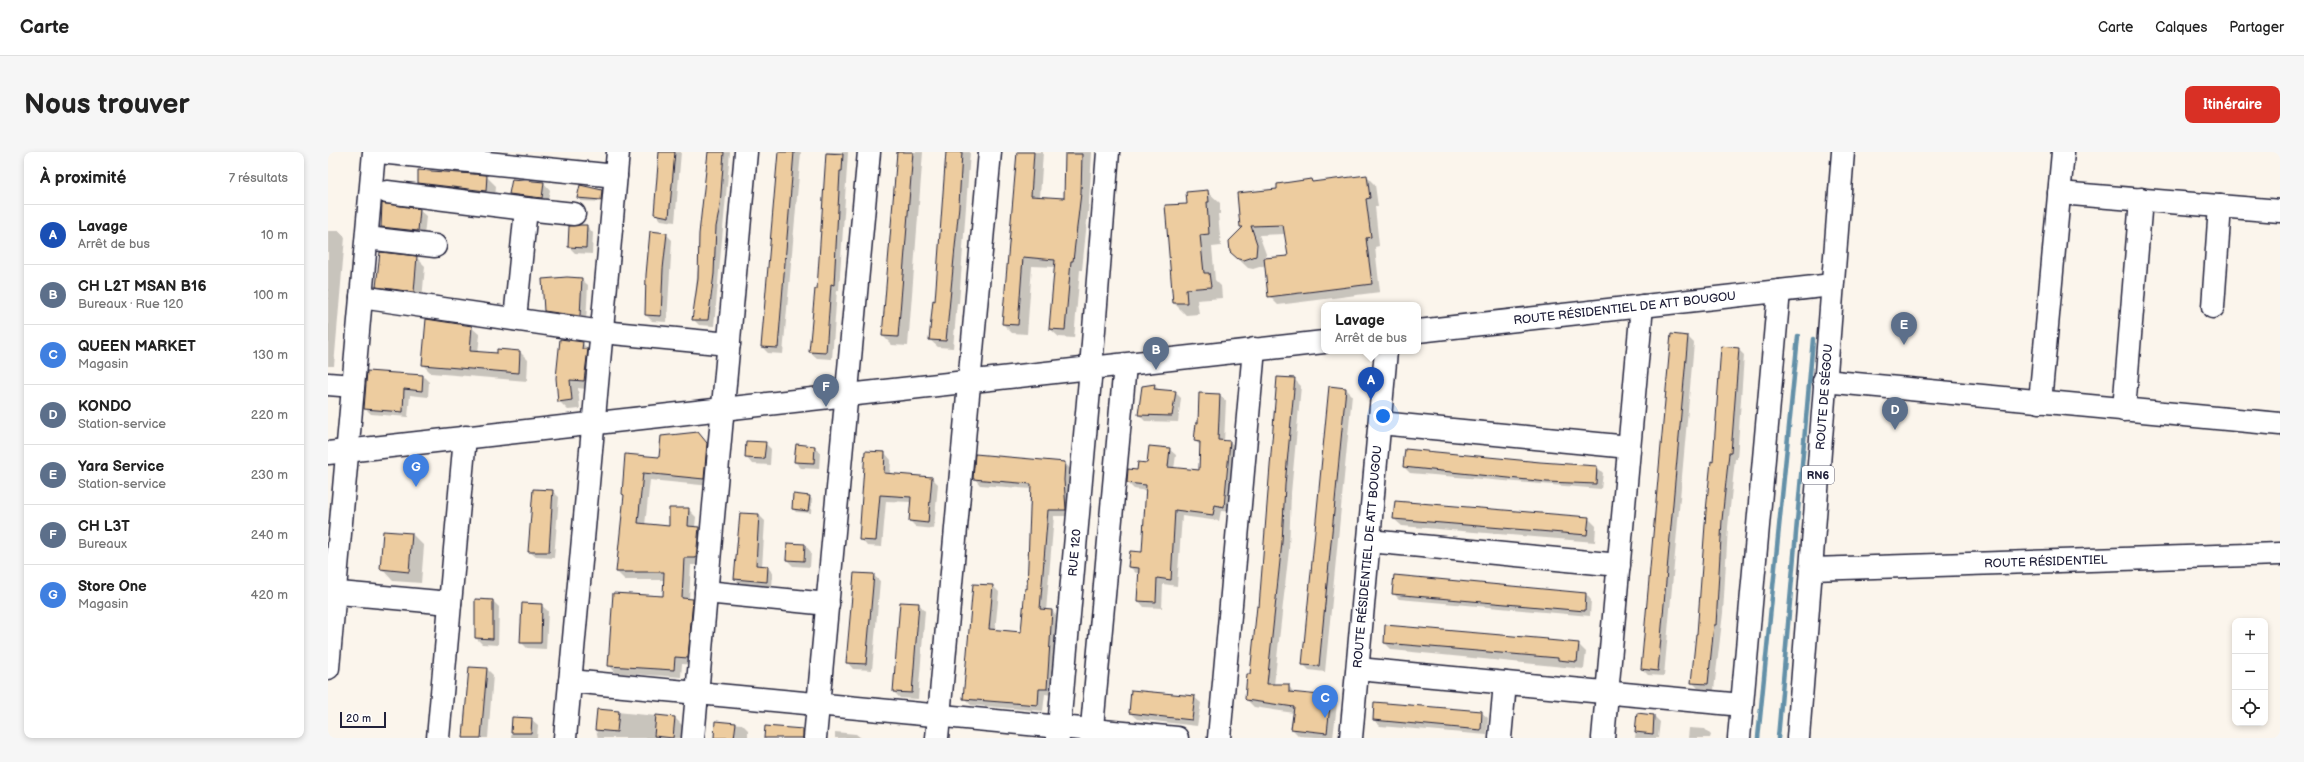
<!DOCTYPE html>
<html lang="fr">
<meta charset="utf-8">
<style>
:root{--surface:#fff;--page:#f6f6f6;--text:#222;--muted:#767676;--line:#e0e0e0;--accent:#d93025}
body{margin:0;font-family:"Balsamiq Sans",sans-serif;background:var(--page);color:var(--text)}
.controls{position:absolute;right:12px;bottom:12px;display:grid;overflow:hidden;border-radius:8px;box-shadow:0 2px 6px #0003}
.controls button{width:36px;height:36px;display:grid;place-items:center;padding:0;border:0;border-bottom:1px solid var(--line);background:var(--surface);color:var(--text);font:20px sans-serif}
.scale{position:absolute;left:12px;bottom:10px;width:46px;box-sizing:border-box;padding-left:4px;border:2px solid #22223b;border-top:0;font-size:11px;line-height:14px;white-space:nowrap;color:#22223b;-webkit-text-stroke:3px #fff;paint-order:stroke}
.you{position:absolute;left:1055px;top:264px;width:14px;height:14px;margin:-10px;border:3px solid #fff;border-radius:50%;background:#1a73e8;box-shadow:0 0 0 6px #1a73e833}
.badge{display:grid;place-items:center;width:26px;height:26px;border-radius:50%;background:var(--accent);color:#fff;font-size:13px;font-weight:700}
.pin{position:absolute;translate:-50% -33px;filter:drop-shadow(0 1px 2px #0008)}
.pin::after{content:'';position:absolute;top:21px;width:14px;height:12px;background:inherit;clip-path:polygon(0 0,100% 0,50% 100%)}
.popup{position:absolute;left:993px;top:150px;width:100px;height:52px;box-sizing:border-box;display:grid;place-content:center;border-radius:8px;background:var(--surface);filter:drop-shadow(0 1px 3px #0005);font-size:13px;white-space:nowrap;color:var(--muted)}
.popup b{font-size:15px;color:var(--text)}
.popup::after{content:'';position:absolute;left:50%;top:100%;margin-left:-8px;border:8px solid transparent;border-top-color:var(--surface)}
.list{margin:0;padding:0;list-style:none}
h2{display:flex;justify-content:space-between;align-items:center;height:52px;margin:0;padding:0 16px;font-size:17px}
h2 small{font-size:13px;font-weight:400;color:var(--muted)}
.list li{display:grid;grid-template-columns:26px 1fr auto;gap:12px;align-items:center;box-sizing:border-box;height:60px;padding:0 16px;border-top:1px solid var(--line)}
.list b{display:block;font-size:15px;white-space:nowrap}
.list p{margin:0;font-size:13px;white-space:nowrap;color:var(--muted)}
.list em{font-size:13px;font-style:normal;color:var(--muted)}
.icon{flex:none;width:22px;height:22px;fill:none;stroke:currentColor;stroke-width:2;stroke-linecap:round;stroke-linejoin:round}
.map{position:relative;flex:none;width:1952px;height:586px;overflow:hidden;border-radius:8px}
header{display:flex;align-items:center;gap:24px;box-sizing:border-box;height:56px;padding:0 20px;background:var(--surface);border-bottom:1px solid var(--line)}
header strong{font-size:19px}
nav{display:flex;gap:22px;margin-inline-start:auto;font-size:14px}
.intro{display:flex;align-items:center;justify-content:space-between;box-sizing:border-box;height:96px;padding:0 24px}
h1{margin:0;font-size:28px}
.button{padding:10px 18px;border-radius:8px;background:var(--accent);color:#fff;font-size:14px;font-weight:700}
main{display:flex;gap:24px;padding:0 24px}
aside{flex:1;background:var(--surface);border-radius:8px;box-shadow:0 2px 6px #0003}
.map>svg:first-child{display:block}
.shadow{fill:#0003;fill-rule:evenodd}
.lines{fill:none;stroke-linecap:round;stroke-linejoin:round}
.stream{stroke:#6390a8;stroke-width:4.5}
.building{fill:#edcc9f;stroke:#22223b}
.minor-casing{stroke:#22223b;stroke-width:25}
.highway-casing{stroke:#22223b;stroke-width:25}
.minor{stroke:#fff;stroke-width:22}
.highway{stroke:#fff;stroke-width:22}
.labels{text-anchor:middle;stroke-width:3;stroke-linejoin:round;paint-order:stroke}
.shield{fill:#fff;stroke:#646476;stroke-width:1}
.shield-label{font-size:11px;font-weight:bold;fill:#22223b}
.street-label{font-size:12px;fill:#22223b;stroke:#fff}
</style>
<header>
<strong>Carte</strong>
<nav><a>Carte</a><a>Calques</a><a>Partager</a></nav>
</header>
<div class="intro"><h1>Nous trouver</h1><a class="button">Itinéraire</a></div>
<main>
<aside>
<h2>À proximité<small>7 résultats</small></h2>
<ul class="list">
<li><span class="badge" style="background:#1a4fb4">A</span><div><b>Lavage</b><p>Arrêt de bus</p></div><em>10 m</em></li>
<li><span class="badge" style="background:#5c6f8a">B</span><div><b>CH L2T MSAN B16</b><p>Bureaux · Rue 120</p></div><em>100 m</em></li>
<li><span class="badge" style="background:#3f7fe0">C</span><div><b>QUEEN MARKET</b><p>Magasin</p></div><em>130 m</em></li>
<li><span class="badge" style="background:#5c6f8a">D</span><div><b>KONDO</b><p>Station-service</p></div><em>220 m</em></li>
<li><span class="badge" style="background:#5c6f8a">E</span><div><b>Yara Service</b><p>Station-service</p></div><em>230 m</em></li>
<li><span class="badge" style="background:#5c6f8a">F</span><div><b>CH L3T</b><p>Bureaux</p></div><em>240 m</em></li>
<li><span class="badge" style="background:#3f7fe0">G</span><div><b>Store One</b><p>Magasin</p></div><em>420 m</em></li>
</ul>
</aside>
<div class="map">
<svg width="1952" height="586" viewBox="0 0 1952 586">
<rect width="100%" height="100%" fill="#fbf5ec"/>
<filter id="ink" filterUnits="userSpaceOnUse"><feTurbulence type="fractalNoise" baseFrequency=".025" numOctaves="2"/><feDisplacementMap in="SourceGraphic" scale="8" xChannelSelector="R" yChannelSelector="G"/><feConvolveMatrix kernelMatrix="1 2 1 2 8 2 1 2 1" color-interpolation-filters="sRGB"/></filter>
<g filter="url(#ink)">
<path class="shadow" d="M331 0H353L347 70 333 68 327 61Z
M381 0H402L386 174 371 173 365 167Z
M451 0H473L455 202 440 201 434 195Z
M499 0H520L511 138H509L504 207 489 206 482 200 490 139Z
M570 0H595L580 194 564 193 555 184Z
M619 0H642L631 151H629L625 196 610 195 602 188 608 150Z
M690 0H715L712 45 737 47 739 0H764L761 50 754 118H752L746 186 731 185 722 177 727 115 704 114 699 182 684 181 675 172Z
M158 24 168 34 167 48 100 40 91 31Z
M1038 24 1047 33 1050 55H1047L1051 94 1047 95 1052 140 950 153 941 144 938 113 925 117 920 116 903 100 915 76 913 75 950 38 983 28 986 31ZM957 82 961 105 937 107 938 102 931 83Z
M216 31 222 38 219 52 188 48 182 42Z
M274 38 276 41V50L253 49 250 46Z
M879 39 892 51V62H890L893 94 884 95 887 128 893 134 894 146 869 148 871 162 858 163 846 151 860 53Z
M91 58 98 64 96 85 60 81 54 75Z
M259 74 265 81 264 102 247 101 241 95Z
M0 79H11L17 85 6 214H0Z
M338 82 344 88 339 170 324 169 318 163Z
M88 105 97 114 94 148 58 143 49 134Z
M253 127 260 133 258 170 223 165 217 159Z
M143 175 152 183 150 200 169 202 192 200 200 208 199 229 103 221 95 213Z
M1360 185 1366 191 1336 524 1320 523 1314 517Z
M254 191 263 200 265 238 250 236 252 257 240 258 231 249Z
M1410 197 1416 203 1409 307H1407L1400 375 1395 461 1386 538 1370 536 1364 530Z
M40 220 95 224 101 230 100 245 82 243 80 265 43 262 37 256Z
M966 227 973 234 963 341 961 398 946 533H960L967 542 1002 545 1009 552 1005 586 971 584 964 577 966 561 926 555 919 548Z
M826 233 832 239 847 240 853 246 850 270 817 269 811 263Z
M1018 237 1024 243 997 520 981 518 975 512Z
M892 243 898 249 896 290H902L909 296 903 360 893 359 891 369 854 364 849 434 835 432 834 456 816 455 810 448 812 421H808L801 414 815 401 819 339 806 337 800 331 810 319 841 297 848 303 846 317 872 319 873 294 867 289 871 272Z
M377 289 386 299 383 334 322 328 317 373 342 375 360 357 368 365 367 375 370 376 378 383 375 413H363L361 447 365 448 372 455 367 513 354 512 353 525 288 521 281 513 336 445 337 428H297L289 420 297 344 295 342 298 303 332 306Z
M437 291 443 297 442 313 424 312 418 305Z
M486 295 492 301 491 317 473 316 467 310Z
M557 301 563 308 562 323 604 326 610 332 606 377 588 375 582 369 583 350 558 349 554 395 539 394 533 387Z
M648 303 737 311 743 318 744 364H726L718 459H724L730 465 725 543 717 542 715 559 643 553 636 546 665 434 671 440 667 479 694 481 700 438 704 337 652 333 646 326Z
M1212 311 1269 315 1275 321 1273 337 1082 321 1076 315Z
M224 339 231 345 226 406 208 405 201 399Z
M481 345 484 347 483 361 468 360 465 357Z
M431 363 437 369 434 415H439L445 421 444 435 413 433 407 427Z
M1260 366 1268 374 1267 390 1074 374 1066 367Z
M56 380 84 382 96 394 93 431 65 429 53 416Z
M460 392 477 393 483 400 482 415 465 414 459 408Z
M545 423 552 429 544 518 525 517 519 510Z
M1065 441 1258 442 1263 448 1262 464 1071 447Z
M165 449 171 455 170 493 154 492 148 486Z
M573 451 591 452 597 459 590 547 572 546 566 540Z
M213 453 220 459 218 497 199 496 193 490Z
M1219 488 1250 492 1258 500 1256 517 1064 498 1057 491Z
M141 516 159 517 165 523 160 586H135Z
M866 545 873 551 869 574 809 567 802 561Z
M270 558 347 566 355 574 354 586H270L268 578Z
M1153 560 1160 566 1159 583 1052 574 1046 568Z
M1310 562 1326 564 1332 570 1330 586H1307Z
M185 566 203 567 210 573 209 586H183Z
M388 570 414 572 420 578V586H387Z
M1361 576 1377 577 1383 583 1382 586H1360Z
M507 580 528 582 533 586H507Z"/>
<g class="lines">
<path class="stream" d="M1430 586 1470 184
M1450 586 1485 187"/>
</g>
<path class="building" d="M331 0H347L341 65 326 62Z
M380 0H396L392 54 388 75 386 122 380 168H364L370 127 371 82Z
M450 0H466L450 196 433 195Z
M569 0H585L570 185 554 184Z
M618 0H634L631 54 618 189 601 188 605 148 607 149Z
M689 0H706L703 44 736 46 737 2H754L753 41 745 109H743L737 178 721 177 727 108 695 105 690 173 674 172Z
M498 1 515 2 514 19H512L506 133 503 132 498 201 481 200 487 137H489Z
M90 18 159 23 158 39 90 31Z
M1039 23 1042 46 1038 47 1043 85 1038 86 1044 132 940 145 936 106 960 104 955 73 923 74 929 92 928 104 916 108 910 107 902 100 901 89 915 75H912L909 41 949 37V32L983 27 984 30Z
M184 27 216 30 214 46 181 42Z
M252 33 274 38 273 48 249 46Z
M880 38 881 50H879L881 82 872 83 876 121H881L883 135 858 137 859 151H845L837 53 859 52 858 40Z
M54 51 92 57 90 79 53 75Z
M252 73H259L258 96 240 95 241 74Z
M322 79 339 81 335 117 333 164 317 163 318 123Z
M52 100 89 104 86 140 48 135Z
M239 125 254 126 252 164 216 159 214 127Z
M98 167 144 174 142 199 169 201V197L192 199 191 221 94 213Z
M1343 182 1360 184 1330 519 1313 517Z
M232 187 255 190 254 197H260L256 229 242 228 244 248 230 250 228 226Z
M1393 194 1411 196 1403 301H1401L1394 368 1388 473H1386L1380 532 1363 531 1368 482H1369L1378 359 1383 309 1385 310Z
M39 219 95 223 94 239 76 237 75 260 36 257Z
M949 225 967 226 957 333 954 390 939 532H961V540L1003 544 999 581 963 577 966 555 918 548 917 547 919 522H922L929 454 931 455Z
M827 232 826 237 848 239 844 264 810 263 814 234Z
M1001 234 1018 236 991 514 974 513Z
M871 241 892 242 890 288 902 289 896 355 887 353 885 363 847 358 843 428 829 426 828 450 809 449 811 416 800 415 802 399 814 400 818 333 799 331 800 317 809 318 810 310 819 311 821 294 842 296 840 315 871 318 872 290 866 289 868 271H870Z
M370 280 379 291 376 327 315 321 310 371 341 374V356H361L360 374 371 375 368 406H356L354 446 365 447 360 506 347 505 346 518 280 514 285 441 335 444 336 420H288L296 343 294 342 297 302 331 305 333 284Z
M418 289 438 290 436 307 417 306Z
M468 292 487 294 486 311 466 310Z
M1077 297 1212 310 1269 314 1268 332 1219 330 1075 315Z
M537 299 557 300 556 321 604 325 600 371 581 369 583 345 552 343 548 389 531 388Z
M647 302 737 310 736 328 738 358H720L712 457 724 458 719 537H711L710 553 635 547 645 432 665 433 661 477 693 480 697 436 699 437 703 332 645 327Z
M205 337 225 338 221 400H200Z
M465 342 482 344 480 359 464 357Z
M1067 349 1261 365 1259 383 1065 367Z
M412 361 431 362 428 413 440 414 439 430 406 427Z
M55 379 84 381 81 420 52 417Z
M459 391 477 392 476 409 458 408Z
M526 421 546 422 538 512 518 511Z
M1066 423 1258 441 1257 459 1064 442Z
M147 447 165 448V487L147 486Z
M572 450 591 451 584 541 565 540Z
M194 451 214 452 213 491H192Z
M1057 473 1220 487 1219 488 1251 491 1249 510 1230 508V506L1056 491Z
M141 515 159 516 153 586H135Z
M803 538 867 544 864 568 801 561Z
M1046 550 1154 559 1153 578 1045 568Z
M269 557 291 559 289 580 267 578Z
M1309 561 1326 563 1325 582 1307 580Z
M328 563 347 565 345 586 326 584Z
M184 565 204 566 203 581H183Z
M387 569 408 571 406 586H386Z
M437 574 475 577V586H436Z"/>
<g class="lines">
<g class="minor-casing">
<g id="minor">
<path d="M51 0 288 24"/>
<path d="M59 40 198 57 187 167"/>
<path d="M1731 41 1952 59"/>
<path d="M198 57 246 62"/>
<path d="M39 86 107 94"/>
<path d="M33 145 274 180 401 192"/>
<path d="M1885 155 1892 54"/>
<path id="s1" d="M1090 179 1504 133"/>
<path d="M1496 229 1952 272"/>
<path d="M0 232 25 234"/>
<path d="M1712 250 1735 0"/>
<path d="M1796 258 1813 47"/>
<path d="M1052 271 1301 295"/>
<path d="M0 301 996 190"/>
<path d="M1041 389 1291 413"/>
<path id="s2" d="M1484 417 1952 402"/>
<path d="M0 440 122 451"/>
<path d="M378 440 500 452"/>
<path d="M0 516 46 0"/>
<path d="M1030 517 1414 553"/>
<path d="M242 529 849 586"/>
<path d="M110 586 137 285"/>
<path d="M237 586 290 0"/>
<path d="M365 586 418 0"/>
<path d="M487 586 541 0"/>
<path d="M609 586 662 0"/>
<path id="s3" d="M730 586 763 216 780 0"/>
<path d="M763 586 797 213"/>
<path d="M891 586 926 197"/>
<path id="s4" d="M1023 586 1058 199"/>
<path d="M1172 586 1177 531"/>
<path d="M1275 586 1314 154"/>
<path d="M1411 586 1451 139"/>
</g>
</g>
<g class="highway-casing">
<g id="highway">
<path id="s5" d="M1470 586 1515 0"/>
</g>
</g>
<use href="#minor" class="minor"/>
<use href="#highway" class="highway"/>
</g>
</g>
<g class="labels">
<rect class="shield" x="1474" y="314" width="32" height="18" rx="3"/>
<g class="shield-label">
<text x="1490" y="327">RN6</text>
</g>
<g class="street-label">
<text dy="4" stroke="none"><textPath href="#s1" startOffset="208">ROUTE RÉSIDENTIEL DE ATT BOUGOU</textPath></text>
<text dy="4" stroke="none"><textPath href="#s5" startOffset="342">ROUTE DE SÉGOU</textPath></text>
<text dy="4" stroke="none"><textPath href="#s3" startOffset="186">RUE 120</textPath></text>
<text dy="4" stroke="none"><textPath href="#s4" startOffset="182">ROUTE RÉSIDENTIEL DE ATT BOUGOU</textPath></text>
<text dy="4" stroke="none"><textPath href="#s2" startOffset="234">ROUTE RÉSIDENTIEL</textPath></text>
</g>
</g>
</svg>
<div class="controls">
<button>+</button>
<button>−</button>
<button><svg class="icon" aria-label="locate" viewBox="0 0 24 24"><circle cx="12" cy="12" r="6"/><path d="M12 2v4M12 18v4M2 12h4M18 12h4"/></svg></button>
</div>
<div class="scale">20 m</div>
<div class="you"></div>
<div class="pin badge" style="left:1043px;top:248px;background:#1a4fb4">A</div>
<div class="popup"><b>Lavage</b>Arrêt de bus</div>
<div class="pin badge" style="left:828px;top:218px;background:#5c6f8a">B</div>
<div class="pin badge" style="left:997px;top:566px;background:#3f7fe0">C</div>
<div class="pin badge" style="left:1567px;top:278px;background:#5c6f8a">D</div>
<div class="pin badge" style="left:1576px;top:193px;background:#5c6f8a">E</div>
<div class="pin badge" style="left:498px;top:255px;background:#5c6f8a">F</div>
<div class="pin badge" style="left:88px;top:335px;background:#3f7fe0">G</div>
</div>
</main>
